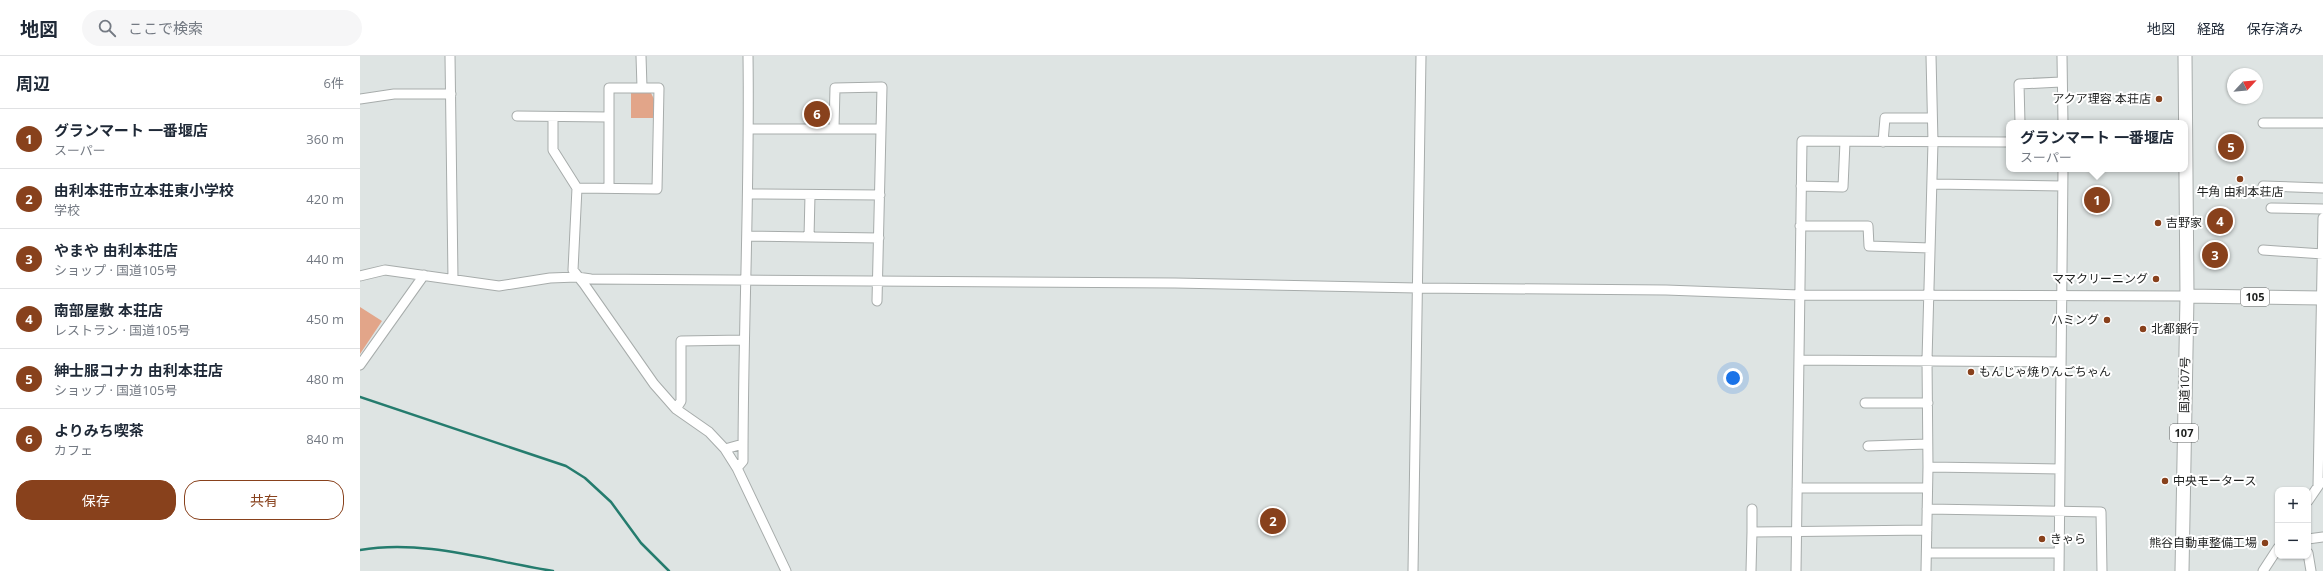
<!DOCTYPE html>
<html lang="ja">
<meta charset="utf-8">
<style>
:root{--surface:#fff;--page:#f6f6f7;--text:#1f2937;--muted:#747a83;--line:#e0e1e3;--accent:#88411c}
body{margin:0;font-family:"Open Sans","Noto Sans JP",sans-serif;background:var(--page);color:var(--text)}
.controls{position:absolute;right:12px;bottom:12px;display:grid;overflow:hidden;border-radius:8px;box-shadow:0 1px 3px #0004}
.controls button{width:36px;height:36px;display:grid;place-items:center;padding:0;border:0;border-bottom:1px solid var(--line);background:var(--surface);color:var(--text);font:20px sans-serif}
.compass{position:absolute;left:1867px;top:12px;width:36px;height:36px;border-radius:50%;background:var(--surface);box-shadow:0 1px 3px #0004;rotate:64deg}
.you{position:absolute;left:1373px;top:322px;width:14px;height:14px;margin:-10px;border:3px solid #fff;border-radius:50%;background:#1a73e8;box-shadow:0 0 0 6px #1a73e833}
.badge{display:grid;place-items:center;width:26px;height:26px;border-radius:50%;background:var(--accent);color:#fff;font-size:13px;font-weight:700}
.pin{position:absolute;translate:-50% -50%;border:2px solid #fff;box-shadow:0 1px 4px #0006}
.popup{position:absolute;left:1646px;top:64px;width:182px;height:52px;box-sizing:border-box;display:grid;place-content:center;border-radius:8px;background:var(--surface);filter:drop-shadow(0 1px 3px #0005);font-size:13px;white-space:nowrap;color:var(--muted)}
.popup b{font-size:15px;color:var(--text)}
.popup::after{content:'';position:absolute;left:50%;top:100%;margin-left:-8px;border:8px solid transparent;border-top-color:var(--surface)}
.list{margin:0;padding:0;list-style:none}
h2{display:flex;justify-content:space-between;align-items:center;height:52px;margin:0;padding:0 16px;font-size:17px}
h2 small{font-size:13px;font-weight:400;color:var(--muted)}
.list li{display:grid;grid-template-columns:26px 1fr auto;gap:12px;align-items:center;box-sizing:border-box;height:60px;padding:0 16px;border-top:1px solid var(--line)}
.list b{display:block;font-size:15px;white-space:nowrap}
.list p{margin:0;font-size:13px;white-space:nowrap;color:var(--muted)}
.list em{font-size:13px;font-style:normal;color:var(--muted)}
.actions{display:flex;gap:8px;padding:12px 16px}
.actions a{flex:1;padding:9px 0;border:1px solid var(--accent);border-radius:16px;text-align:center;font-size:14px;color:var(--accent)}
.actions .main{background:var(--accent);color:#fff}
.icon{flex:none;width:22px;height:22px;fill:none;stroke:currentColor;stroke-width:2;stroke-linecap:round;stroke-linejoin:round}
.map{position:relative;flex:none;width:1963px;height:515px;overflow:hidden}
header{display:flex;align-items:center;gap:24px;box-sizing:border-box;height:56px;padding:0 20px;background:var(--surface);border-bottom:1px solid var(--line)}
header strong{font-size:19px}
nav{display:flex;gap:22px;margin-inline-start:auto;font-size:14px}
.search{width:280px;height:36px;background:var(--page);display:flex;align-items:center;gap:10px;box-sizing:border-box;padding:0 14px;border-radius:22px;color:var(--muted);font-size:15px}
main{display:flex}
aside{flex:1;background:var(--surface)}
.map>svg:first-child{display:block}
.green{fill:#e2a589}
.lines{fill:none;stroke-linecap:round;stroke-linejoin:round}
.stream{stroke:#257c6e;stroke-width:2.5}
.minor-casing{stroke:#a7acab;stroke-width:11}
.highway-casing{stroke:#a7acab;stroke-width:15}
.minor{stroke:#fff;stroke-width:9}
.highway{stroke:#fff;stroke-width:13}
.poi-dot{fill:#88411c;stroke:#fff;stroke-width:1.5}
.labels{text-anchor:middle;stroke-width:4;stroke-linejoin:round;paint-order:stroke}
.shield{fill:#fff;stroke:#616262;stroke-width:1}
.shield-label{font-size:11px;font-weight:bold;fill:#1d1f1e}
.poi-label{font-size:12px;fill:#1d1f1e;stroke:#fff;text-anchor:start}
.street-label{font-size:12px;fill:#1d1f1e;stroke:#fff}
</style>
<header>
<strong>地図</strong>
<div class="search"><svg class="icon" aria-label="search" viewBox="0 0 24 24"><circle cx="10" cy="10" r="6"/><path d="M15 15l6 6"/></svg>ここで検索</div>
<nav><a>地図</a><a>経路</a><a>保存済み</a></nav>
</header>
<main>
<aside>
<h2>周辺<small>6件</small></h2>
<ul class="list">
<li><span class="badge">1</span><div><b>グランマート 一番堰店</b><p>スーパー</p></div><em>360 m</em></li>
<li><span class="badge">2</span><div><b>由利本荘市立本荘東小学校</b><p>学校</p></div><em>420 m</em></li>
<li><span class="badge">3</span><div><b>やまや 由利本荘店</b><p>ショップ · 国道105号</p></div><em>440 m</em></li>
<li><span class="badge">4</span><div><b>南部屋敷 本荘店</b><p>レストラン · 国道105号</p></div><em>450 m</em></li>
<li><span class="badge">5</span><div><b>紳士服コナカ 由利本荘店</b><p>ショップ · 国道105号</p></div><em>480 m</em></li>
<li><span class="badge">6</span><div><b>よりみち喫茶</b><p>カフェ</p></div><em>840 m</em></li>
</ul>
<div class="actions"><a class="main">保存</a><a>共有</a></div>
</aside>
<div class="map">
<svg width="1963" height="515" viewBox="0 0 1963 515">
<rect width="100%" height="100%" fill="#dee4e3"/>
<path class="green" d="M271 37H291L294 43V62H271Z
M0 251 22 265 0 298Z"/>
<g class="lines">
<path class="stream" d="M0 341 206 410 225 422 251 446 281 487 309 515
M0 494C64 483 130 505 193 515"/>
<g class="minor-casing">
<path id="minor" d="M90 0 93 223
M281 0 282 31
M1702 0 1703 67
M0 43 34 38H91
M157 60 248 61
M193 61V94L217 132 213 214 224 228 294 328 316 353 349 376 365 393 377 412 426 515
M1660 67 1659 28 1701 26
M1903 67H1963
M474 72 475 32 522 31 517 245
M389 73H521
M1523 86 1525 62H1571
M1572 128 1702 130
M1441 130 1483 131 1485 86
M1903 130 1963 132
M217 132 297 133 299 32H249V132
M388 138 520 139
M1911 152 1963 153
M1440 170H1508L1509 190 1570 192
M387 180 519 182
M449 181 450 139
M1903 194 1963 198
M0 220 25 214 139 230 190 222 217 221 231 223 815 227 1057 232 1306 234 1440 239 1827 240
M1440 304 1701 306
M0 309 64 219
M1505 347H1568
M316 353 321 345V285L384 284
M1508 390 1567 388
M365 393 383 388
M1568 411 1700 413
M377 412 383 405C383 270 390 135 388 0
M1958 430 1963 162
M1437 432H1567
M1948 445 1961 426
M1567 453 1741 456 1742 515
M1392 476V453
M1948 483 1963 481
M1567 497H1699
M1948 497 1951 515
M1053 515 1061 0
M1391 515 1392 476 1567 474
M1436 515 1442 85 1649 86
M1566 515 1568 411 1567 304 1573 86 1571 0
M1699 515 1703 113
M1903 515 1918 492"/>
</g>
<g class="highway-casing">
<path id="highway" d="M1827 240 1963 242
M1822 515 1827 240 1825 0"/>
</g>
<use href="#minor" class="minor"/>
<use href="#highway" class="highway"/>
</g>
<g class="poi-dot">
<circle cx="1799" cy="43" r="4"/>
<circle cx="1880" cy="123" r="4"/>
<circle cx="1798" cy="167" r="4"/>
<circle cx="1796" cy="223" r="4"/>
<circle cx="1747" cy="264" r="4"/>
<circle cx="1783" cy="273" r="4"/>
<circle cx="1611" cy="316" r="4"/>
<circle cx="1805" cy="425" r="4"/>
<circle cx="1682" cy="483" r="4"/>
<circle cx="1905" cy="487" r="4"/>
</g>
<g class="labels">
<g class="shield">
<rect x="1881" y="232" width="28" height="18" rx="3"/>
<rect x="1810" y="368" width="28" height="18" rx="3"/>
</g>
<g class="shield-label">
<text x="1895" y="245">105</text>
<text x="1824" y="381">107</text>
</g>
<g class="poi-label">
<text x="1791" y="47" text-anchor="end">アクア理容 本荘店</text>
<text x="1880" y="140" text-anchor="middle">牛角 由利本荘店</text>
<text x="1806" y="171">吉野家</text>
<text x="1788" y="227" text-anchor="end">ママクリーニング</text>
<text x="1739" y="268" text-anchor="end">ハミング</text>
<text x="1791" y="277">北都銀行</text>
<text x="1619" y="320">もんじゃ焼りんごちゃん</text>
<text x="1813" y="429">中央モータース</text>
<text x="1690" y="487">きゃら</text>
<text x="1897" y="491" text-anchor="end">熊谷自動車整備工場</text>
</g>
<g class="street-label">
<text transform="translate(1825 329) rotate(-89)" y="4">国道107号</text>
</g>
</g>
</svg>
<div class="controls">
<button>+</button>
<button>−</button>
</div>
<svg class="compass" viewBox="-18 -18 36 36"><path d="M0-13l5 13h-10z" fill="#e53935"/><path d="M0 13l5-13h-10z" fill="#747a83"/></svg>
<div class="you"></div>
<div class="pin badge" style="left:1737px;top:144px">1</div>
<div class="popup"><b>グランマート 一番堰店</b>スーパー</div>
<div class="pin badge" style="left:913px;top:465px">2</div>
<div class="pin badge" style="left:1855px;top:199px">3</div>
<div class="pin badge" style="left:1860px;top:165px">4</div>
<div class="pin badge" style="left:1871px;top:91px">5</div>
<div class="pin badge" style="left:457px;top:58px">6</div>
</div>
</main>
